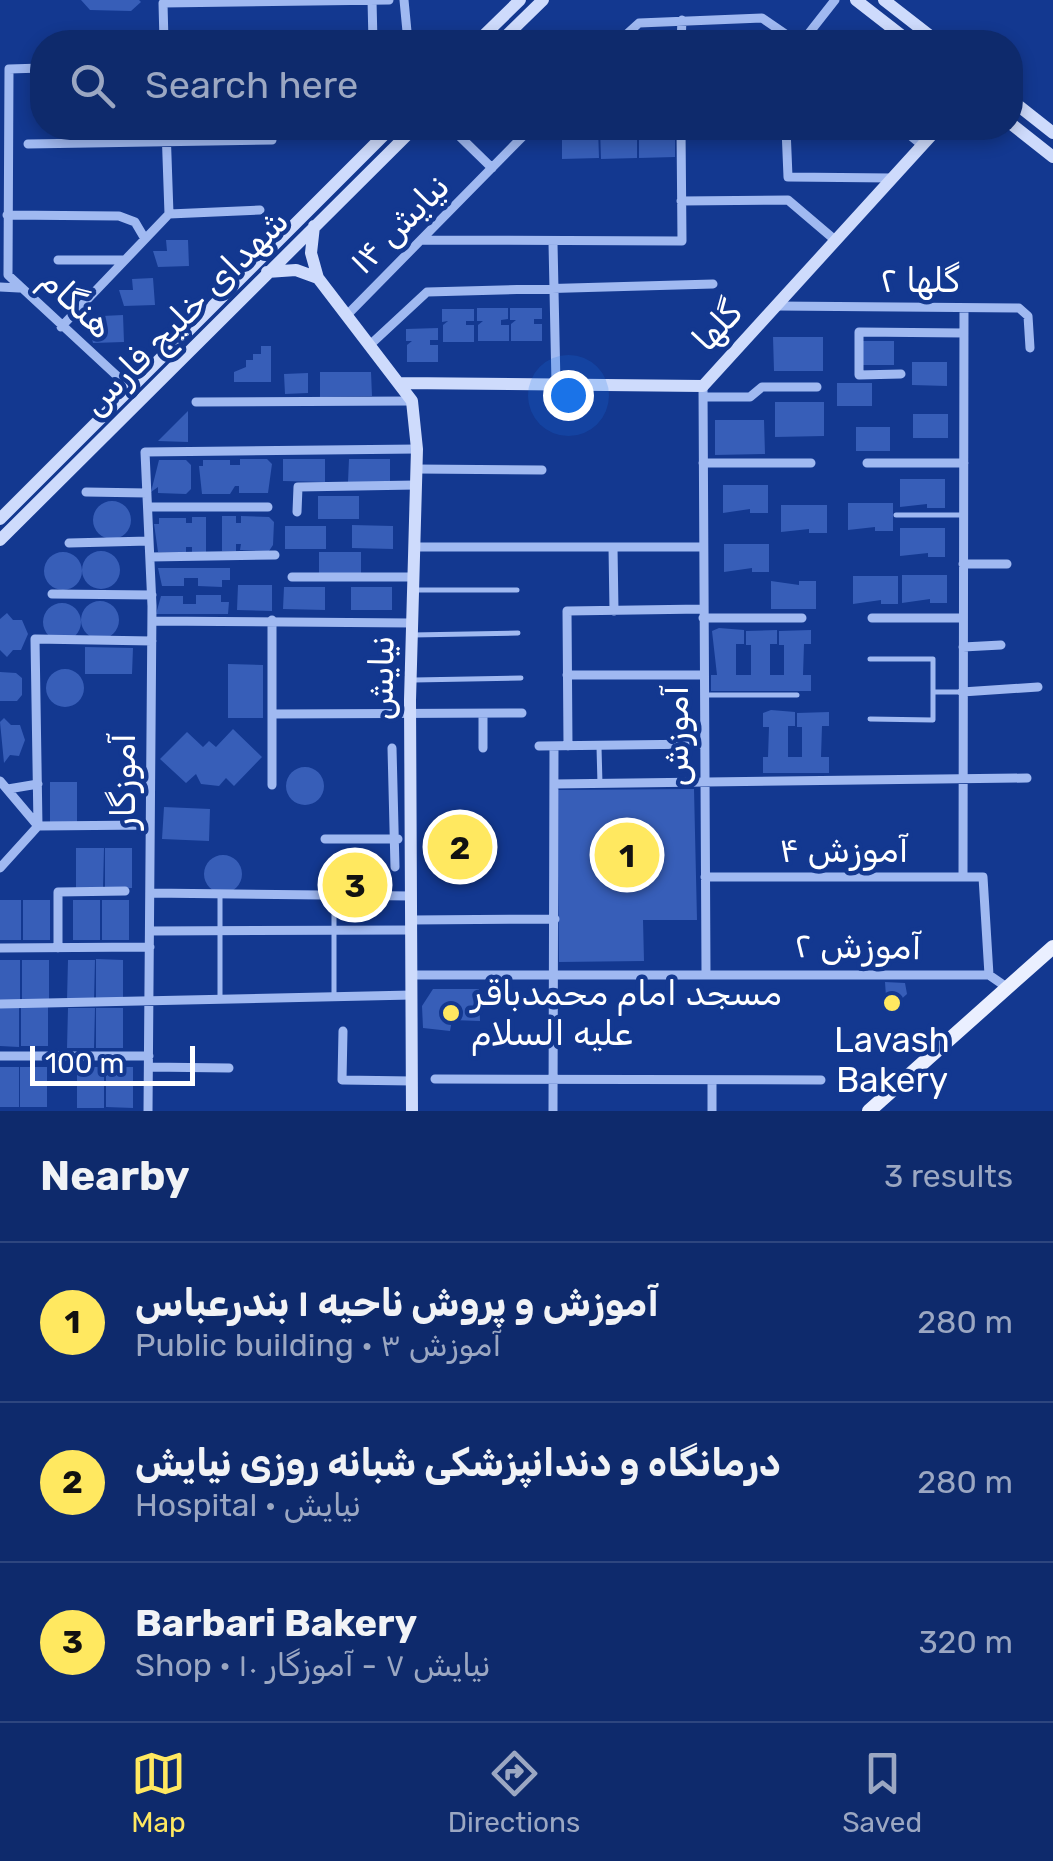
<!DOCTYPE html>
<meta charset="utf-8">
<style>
:root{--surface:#0e2a6c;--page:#173272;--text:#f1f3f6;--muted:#9ba7c2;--line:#2e467f;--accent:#ffe860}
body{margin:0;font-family:Rubik,"Noto Naskh Arabic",sans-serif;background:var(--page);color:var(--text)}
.scale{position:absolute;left:30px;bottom:25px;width:165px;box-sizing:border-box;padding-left:10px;border:5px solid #fff;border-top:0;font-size:28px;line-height:35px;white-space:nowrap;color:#fff;-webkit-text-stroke:8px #133890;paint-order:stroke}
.you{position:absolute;left:568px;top:395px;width:35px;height:35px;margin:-25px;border:8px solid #fff;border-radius:50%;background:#1a73e8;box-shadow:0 0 0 15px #1a73e833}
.badge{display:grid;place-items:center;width:65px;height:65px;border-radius:50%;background:var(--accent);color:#111;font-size:32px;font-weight:700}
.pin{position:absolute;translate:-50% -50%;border:5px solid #fff;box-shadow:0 2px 10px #0006}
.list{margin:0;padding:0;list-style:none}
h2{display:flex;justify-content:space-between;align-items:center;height:130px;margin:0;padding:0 40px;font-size:42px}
h2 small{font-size:32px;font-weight:400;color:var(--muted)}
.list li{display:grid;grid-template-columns:65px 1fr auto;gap:30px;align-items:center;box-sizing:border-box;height:160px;padding:0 40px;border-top:2px solid var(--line)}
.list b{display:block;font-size:38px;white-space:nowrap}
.list p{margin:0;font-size:32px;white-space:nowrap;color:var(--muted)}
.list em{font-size:32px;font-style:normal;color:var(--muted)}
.icon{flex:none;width:55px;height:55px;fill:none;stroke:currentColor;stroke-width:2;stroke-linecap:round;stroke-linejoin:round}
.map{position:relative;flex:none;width:1053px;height:1111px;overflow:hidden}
.search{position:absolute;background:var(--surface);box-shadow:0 5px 15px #0003;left:30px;right:30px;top:30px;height:110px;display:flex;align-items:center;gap:25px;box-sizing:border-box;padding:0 35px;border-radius:40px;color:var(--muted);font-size:38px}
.sheet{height:610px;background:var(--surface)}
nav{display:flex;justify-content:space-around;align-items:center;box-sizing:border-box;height:140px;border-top:2px solid var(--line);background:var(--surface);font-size:28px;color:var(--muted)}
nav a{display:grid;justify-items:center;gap:5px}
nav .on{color:var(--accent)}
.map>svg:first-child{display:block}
.building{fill:#375eb8}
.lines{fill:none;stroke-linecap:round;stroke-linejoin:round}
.lane{stroke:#a0b9f1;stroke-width:5}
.street{stroke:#a0b9f1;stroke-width:9}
.secondary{stroke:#cedbfc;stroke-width:12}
.primary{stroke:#eaefff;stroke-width:14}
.poi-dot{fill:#ffe860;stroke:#133890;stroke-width:4}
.labels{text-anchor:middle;stroke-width:9;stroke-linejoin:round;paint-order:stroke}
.street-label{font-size:35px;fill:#fff;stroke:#133890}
.poi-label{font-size:35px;fill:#fff;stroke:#133890;text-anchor:start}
</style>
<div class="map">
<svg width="1053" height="1111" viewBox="0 0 1053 1111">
<rect width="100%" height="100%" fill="#133890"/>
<path class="building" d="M81 0H139L141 2 131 11 90 10Z
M562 128H598L599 158 562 159Z
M600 128H637V158L601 159Z
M639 128H675V157L639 158Z
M166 240H188L189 266 158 267 153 251H167Z
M153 278 155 305 124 306 119 290H133L132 279Z
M477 308H508V319L501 320V325H509V341H478V325L483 321H477Z
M510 308H542V319H534V324H542V341H511V324L516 320H510Z
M442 309H474V321H466V325H474V342H443V325L448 321 442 322Z
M123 315 124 342 93 343 89 327H102V316Z
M438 328V340H430V345H438V362H407V345L412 341H406V329Z
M773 337H823V371H774Z
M860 341H894V365H860Z
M261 346H271V382H234V372L246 367V360H253V354H261Z
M912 362H947V386L912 385Z
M320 372H371L372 396 320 397Z
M308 373V393L285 394 284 374Z
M837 383H872V406H837Z
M775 402H824V436L775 437Z
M188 411V442L158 441Z
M913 414H948V438H913Z
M715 420H764L765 454 715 455Z
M856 427H890V451H856Z
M240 459H267L272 464 268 493H239V486H235L230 494H202L199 466H203V460H230V465H240Z
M283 459H325V482L283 481Z
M349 459H390V482H348Z
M159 460H186L191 465V489L186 494 158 493V487L151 492Z
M900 479H945V508H927V504L900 507Z
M723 485H768V513H750V509L723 513Z
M318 496H359V519H318Z
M93 520a19 19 0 1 1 38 0a19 19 0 1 1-38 0Z
M848 503H893V531H875V527L848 530Z
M781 505H827V533H809V529L781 532Z
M222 516H236V523H241V516L269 517 274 522 273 545 269 551 240 550 241 544H236V551H222Z
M192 517H206V552H192V547H186V552H158L154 524H159V518H186V523H192Z
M352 525 393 526V549L352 548Z
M285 526H326V549H285Z
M900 528H945V557H928V553L900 556Z
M724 544H769V572H752V568L724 572Z
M82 570a19 19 0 1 1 38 0a19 19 0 1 1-38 0Z
M44 571a19 19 0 1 1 38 0a19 19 0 1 1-38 0Z
M319 552H361V575L319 574Z
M158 568H230V580H222V587L198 586V578H184V586H162Z
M902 575H947V603H930V599L902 603Z
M853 576H898V604H881V600L853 604Z
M771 581 799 585V581H816V609H771Z
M238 585H272V611L237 610Z
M284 587H325V610L283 609Z
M351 587H392V610H351Z
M196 595H221V602H229L228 614H156L161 596H183V604H196Z
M81 620a19 19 0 1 1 38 0a19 19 0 1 1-38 0Z
M43 622a19 19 0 1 1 38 0a19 19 0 1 1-38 0Z
M7 613 13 620H22L28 634 21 650H13L7 657 0 650V619Z
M719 628 744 630V644H736V675H751V645H746V631L777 630V644H770V675H784V645H779V631L811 630V644H804L803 675H811V691H711V675H717L712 631Z
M85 647 133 648 132 674H85Z
M228 664 263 665V718H228Z
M46 688a19 19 0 1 1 38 0a19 19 0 1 1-38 0Z
M0 672 16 673 22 678V695L17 701H0Z
M771 710 795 712V726H788V757H802V727H797V713L829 712V726H822L821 757H829V773H763V757H768L769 727H763V713Z
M4 718 11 725H20L25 740 19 756 10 755 4 763 0 722Z
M233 729 262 757 234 786 226 778 219 786 201 784 196 774 186 783 160 759 187 732 203 747 209 741 216 747Z
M286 786a19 19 0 1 1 38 0a19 19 0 1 1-38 0Z
M50 782H77V822H50Z
M694 789 697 920H643L644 961 559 962 557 790Z
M164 807 210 809 209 841 162 839Z
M76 848H104L103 888H76Z
M105 848H132V888H105Z
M204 874a19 19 0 1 1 38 0a19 19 0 1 1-38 0Z
M349 882a6 6 0 1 1 12 0a6 6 0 1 1-12 0Z
M0 900H21V940H0Z
M23 900H50V940H23Z
M73 900H100V940H73Z
M102 900H129V940H102Z
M96 959 123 960V1000L96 999Z
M0 960H20V1000H0Z
M22 960H49V1000H22Z
M68 960H95L94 1000H67Z
M885 982 905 983 907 994 887 1012Z
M433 989H479L480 1021 452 1020 450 1031 423 1028 422 1006Z
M0 1006H19V1047L0 1046Z
M21 1006H48V1046H21Z
M68 1008H95L94 1048H67Z
M96 1008H123V1048H96Z
M0 1067H19V1107H0Z
M20 1067H47V1107H20Z
M77 1067H104V1108H77Z
M106 1067H133V1108L106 1107Z"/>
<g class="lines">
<path class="lane" d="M896 515H963
M415 590H517
M412 635 518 633
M414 680 521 678
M933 692H960
M705 695H797
M870 719 933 720V659H870
M599 747 600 784
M334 895V995
M220 996V894"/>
<path class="street" d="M372 0 373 42
M404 0 408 42
M164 42 163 3 389 0
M618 42 639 23 762 18 797 42
M681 42 682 20
M802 42 835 0
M42 68 9 69 8 275 130 388
M451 128 492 168
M786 128 788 177 892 178
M901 128 922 145
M28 144 272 140
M681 201 788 200 835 240
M169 214 260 210
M7 215 119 216 135 222 145 239
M422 240 682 241 681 128
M553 243 556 384
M58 260H124
M0 287 19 288
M777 306 1019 308 1028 316 1030 348
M348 314 531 128
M61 327 169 214 166 128
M372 343 427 292 713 284
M901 374 859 375V332L964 333
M703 386 706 972
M704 397H750L762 387H817
M196 402 412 401
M703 463H811
M867 463H964
M416 469 542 470
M86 492 147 493
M148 507H268
M297 512 298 487 416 485
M69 543 149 541
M414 547H703
M613 547 614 611
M150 557 275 555
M963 564H1007
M292 577H413
M52 594 152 595
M703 618H802
M872 618H963
M272 620V785
M152 621 412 623
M963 647 1001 645
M567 675H703
M962 692 1038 687
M272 714 522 713
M483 714V748
M539 746 703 744
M568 746 567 611 703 609
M392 748 395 867
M0 781 38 826
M554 784 1027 778
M8 789 38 784
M38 826 35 639 152 641
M325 839H398
M0 868 38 826 150 825
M705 877H983L989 975
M963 877 964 308
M150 893 411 896
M411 920 555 919
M150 931 412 930
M0 948 150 947
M58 948V892L125 891
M412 975H989L1005 986
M0 1004 412 995
M343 1031 342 1080 412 1081
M0 1056H149
M149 1067 229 1068
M435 1079 821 1080
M148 1111 152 606 145 452 417 449
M553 1111 554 746
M712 1111V1080"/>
<path class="secondary" d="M856 0 910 42
M884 0 938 42
M477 42 520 0
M500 42 543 0
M1010 99 1053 133
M1010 123 1053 157
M314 226 311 253 318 278 412 401 417 449 410 700 412 1111
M267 272 296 270 318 278
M400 383 703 386 938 128
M0 519 391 128
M0 540 414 128"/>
<path class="primary" d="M869 1111 1053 947"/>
</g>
<g class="poi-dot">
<circle cx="892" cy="1003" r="10"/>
<circle cx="451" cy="1013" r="10"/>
</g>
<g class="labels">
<g class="street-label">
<text transform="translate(399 224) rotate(-45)" y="12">نیایش ۱۴</text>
<text x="920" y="292">گلها ۲</text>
<text transform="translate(77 303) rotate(43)" y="12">هنگام</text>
<text transform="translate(185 312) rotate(-45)" y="12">شهدای خلیج فارس</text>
<text transform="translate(717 326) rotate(-47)" y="12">گلها</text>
<text transform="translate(381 678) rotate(-89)" y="12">نیایش</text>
<text transform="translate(676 736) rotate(-90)" y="12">آموزش</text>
<text transform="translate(123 781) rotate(-90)" y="12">آموزگار</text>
<text x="844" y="862">آموزش ۴</text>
<text transform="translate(858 946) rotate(1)" y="12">آموزش ۲</text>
</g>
<g class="poi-label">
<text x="471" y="1005">مسجد امام محمدباقر<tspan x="471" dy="40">علیه السلام</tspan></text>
<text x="892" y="1052" text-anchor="middle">Lavash<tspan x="892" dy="40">Bakery</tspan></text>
</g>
</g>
</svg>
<div class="scale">100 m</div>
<div class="you"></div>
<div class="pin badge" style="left:627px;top:855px">1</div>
<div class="pin badge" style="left:460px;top:847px">2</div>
<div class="pin badge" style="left:355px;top:885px">3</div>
<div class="search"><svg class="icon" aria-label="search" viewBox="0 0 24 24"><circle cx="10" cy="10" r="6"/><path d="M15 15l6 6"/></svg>Search here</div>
</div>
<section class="sheet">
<h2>Nearby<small>3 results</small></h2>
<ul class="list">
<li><span class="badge">1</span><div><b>آموزش و پروش ناحیه ۱ بندرعباس</b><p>Public building · آموزش ۳</p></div><em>280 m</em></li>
<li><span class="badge">2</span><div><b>درمانگاه و دندانپزشکی شبانه روزی نیایش</b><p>Hospital · نیایش</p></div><em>280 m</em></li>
<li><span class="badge">3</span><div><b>Barbari Bakery</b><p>Shop · نیایش ۷ - آموزگار ۱۰</p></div><em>320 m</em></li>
</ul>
</section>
<nav>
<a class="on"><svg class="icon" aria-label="map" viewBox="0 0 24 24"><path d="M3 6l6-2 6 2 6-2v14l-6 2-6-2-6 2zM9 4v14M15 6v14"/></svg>Map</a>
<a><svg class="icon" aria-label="directions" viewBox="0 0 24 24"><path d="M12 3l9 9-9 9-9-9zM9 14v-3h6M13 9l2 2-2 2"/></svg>Directions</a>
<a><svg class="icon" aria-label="saved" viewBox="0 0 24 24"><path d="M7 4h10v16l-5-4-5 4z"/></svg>Saved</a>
</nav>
